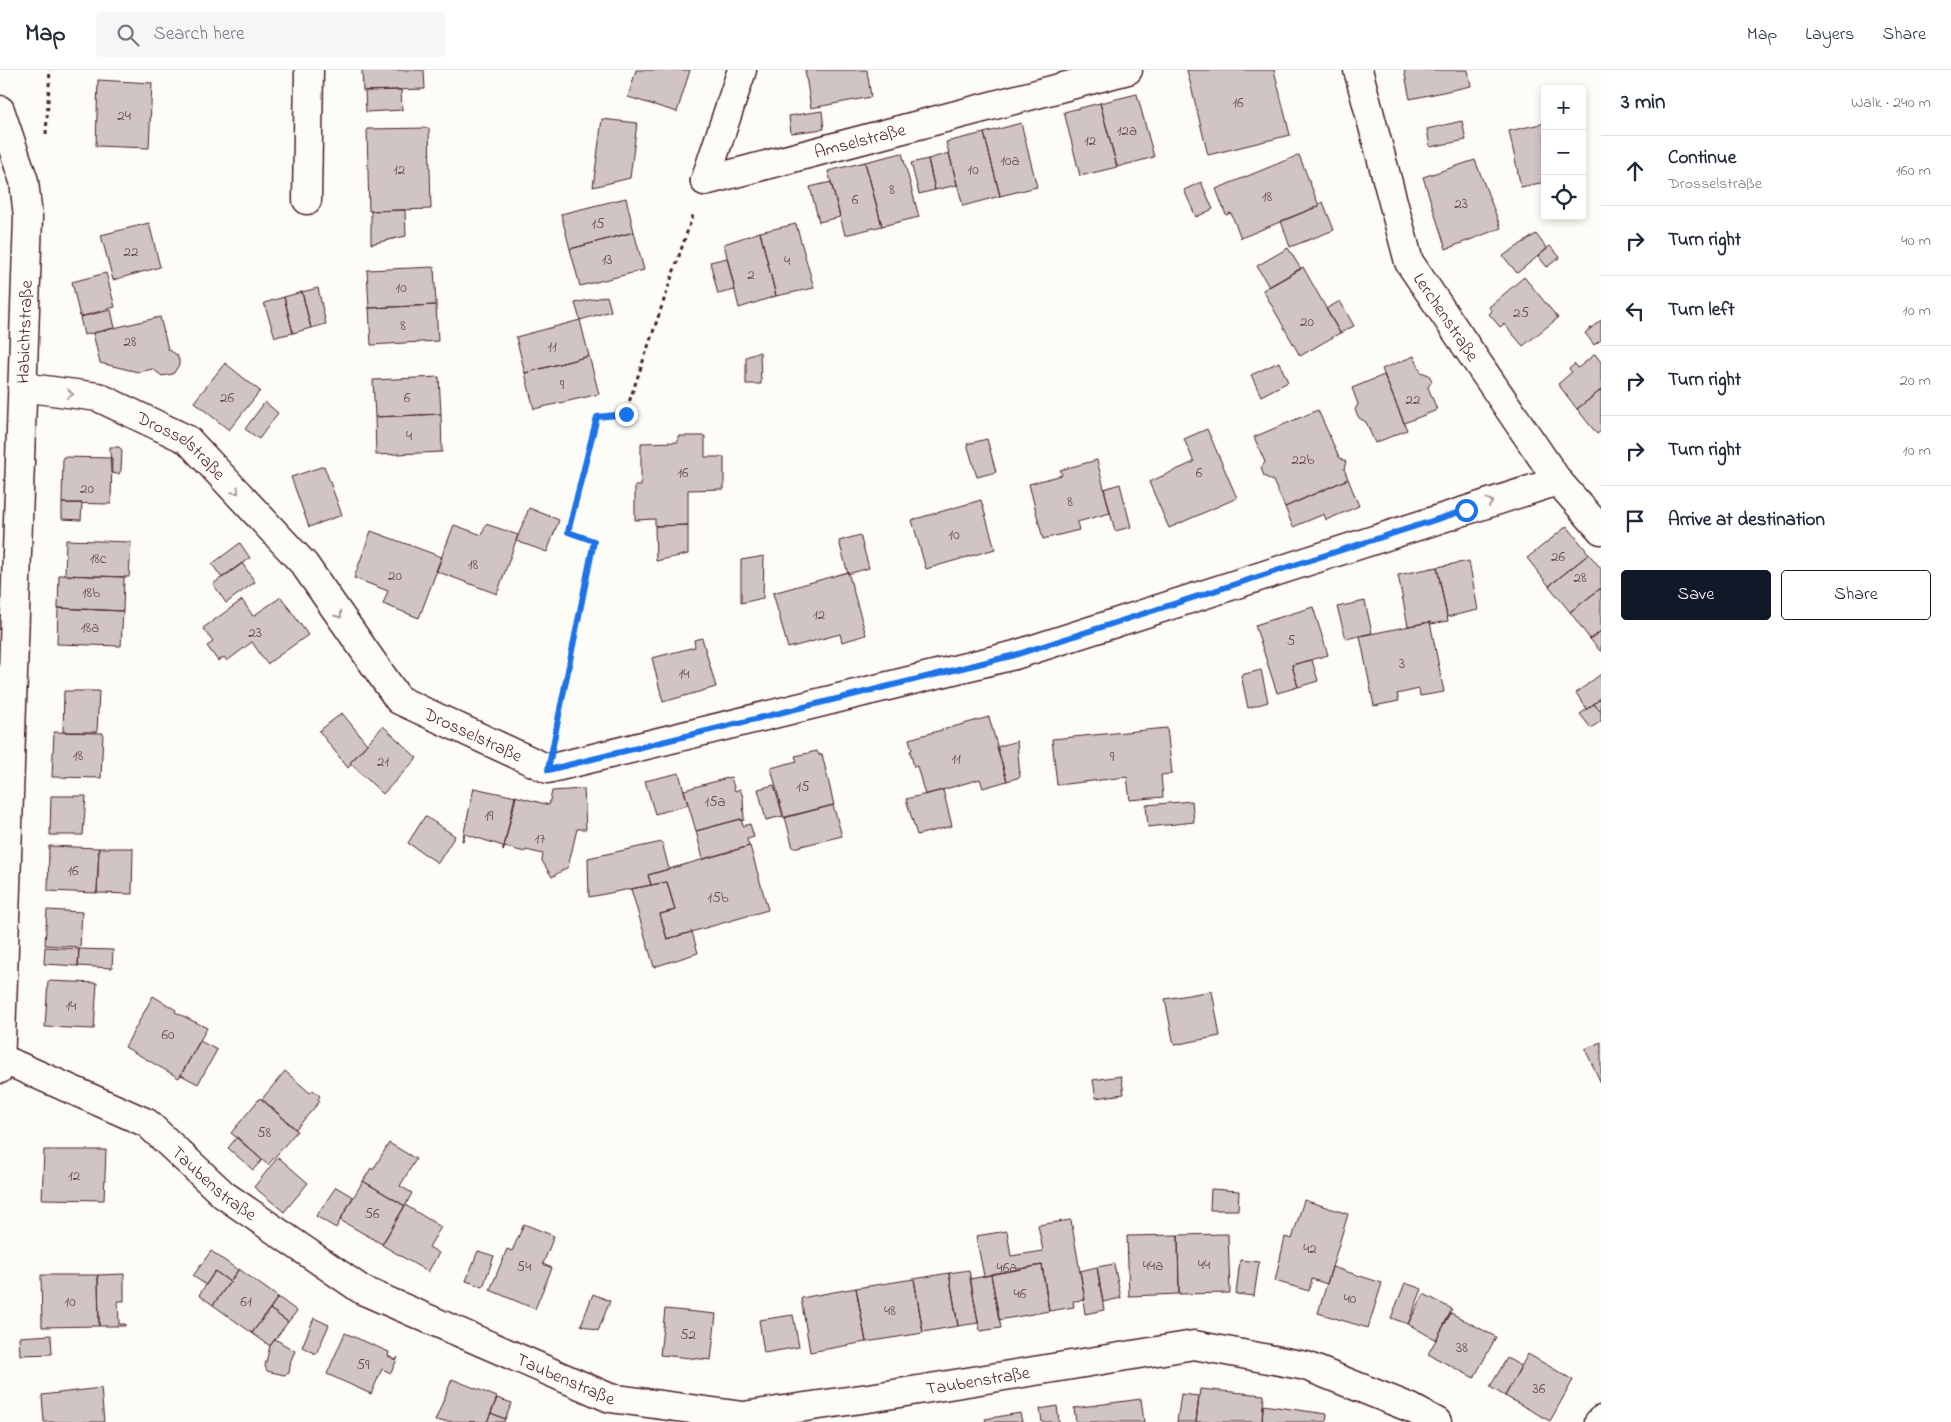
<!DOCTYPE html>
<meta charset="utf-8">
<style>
:root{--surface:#fff;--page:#f6f6f7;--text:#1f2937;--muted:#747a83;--line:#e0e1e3;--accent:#111827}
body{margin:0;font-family:"Indie Flower",sans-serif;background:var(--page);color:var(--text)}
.controls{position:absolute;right:15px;top:15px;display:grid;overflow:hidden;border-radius:5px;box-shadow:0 2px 8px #0003}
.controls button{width:45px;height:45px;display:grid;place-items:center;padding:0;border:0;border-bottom:1px solid var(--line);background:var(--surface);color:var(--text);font:25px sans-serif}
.stop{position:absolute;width:15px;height:15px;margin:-11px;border:4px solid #1a73e8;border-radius:50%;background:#fff}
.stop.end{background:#1a73e8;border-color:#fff;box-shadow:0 1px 5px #0008}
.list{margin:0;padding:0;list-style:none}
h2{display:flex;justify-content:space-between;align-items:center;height:65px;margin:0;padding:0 20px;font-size:21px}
h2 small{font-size:16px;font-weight:400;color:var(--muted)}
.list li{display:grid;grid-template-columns:32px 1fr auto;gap:15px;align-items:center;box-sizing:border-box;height:70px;padding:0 20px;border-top:1px solid var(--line)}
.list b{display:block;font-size:19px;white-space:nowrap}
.list p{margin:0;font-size:16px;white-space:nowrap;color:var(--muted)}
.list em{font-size:16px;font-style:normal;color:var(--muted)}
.actions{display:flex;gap:10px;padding:15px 20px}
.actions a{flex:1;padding:11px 0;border:1px solid var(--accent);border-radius:5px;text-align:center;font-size:18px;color:var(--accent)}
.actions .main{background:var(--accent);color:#fff}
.icon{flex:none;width:28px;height:28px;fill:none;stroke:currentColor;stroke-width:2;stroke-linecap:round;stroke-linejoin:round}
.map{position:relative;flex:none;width:1601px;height:1352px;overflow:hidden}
header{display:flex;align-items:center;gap:30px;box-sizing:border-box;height:70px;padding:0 25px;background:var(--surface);border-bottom:1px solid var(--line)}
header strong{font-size:24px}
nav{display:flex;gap:28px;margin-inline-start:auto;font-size:18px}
.search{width:350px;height:45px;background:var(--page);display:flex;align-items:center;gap:12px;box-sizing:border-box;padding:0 18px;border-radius:5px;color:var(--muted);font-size:19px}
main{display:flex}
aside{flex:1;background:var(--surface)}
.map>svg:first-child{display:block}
.building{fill:#d0c5c4;stroke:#4a1f2b}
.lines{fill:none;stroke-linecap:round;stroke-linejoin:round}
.minor-casing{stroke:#4a1f2b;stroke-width:31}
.path{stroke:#4a1f2b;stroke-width:3;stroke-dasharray:4 4;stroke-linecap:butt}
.minor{stroke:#fdfcf7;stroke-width:28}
.oneway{stroke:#ac999b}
.route{stroke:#1a73e8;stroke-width:6}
.labels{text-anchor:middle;stroke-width:4;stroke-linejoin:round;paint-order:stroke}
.number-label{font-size:15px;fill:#6c4851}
.street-label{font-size:18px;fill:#4a1f2b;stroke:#fdfcf7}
</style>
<header>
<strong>Map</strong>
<div class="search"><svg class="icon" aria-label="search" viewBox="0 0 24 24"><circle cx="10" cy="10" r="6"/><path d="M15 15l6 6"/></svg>Search here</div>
<nav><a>Map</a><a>Layers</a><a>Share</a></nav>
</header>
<main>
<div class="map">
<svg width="1601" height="1352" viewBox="0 0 1601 1352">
<rect width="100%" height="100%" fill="#fdfcf7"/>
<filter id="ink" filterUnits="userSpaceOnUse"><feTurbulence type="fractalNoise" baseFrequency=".02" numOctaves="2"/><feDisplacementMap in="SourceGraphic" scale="10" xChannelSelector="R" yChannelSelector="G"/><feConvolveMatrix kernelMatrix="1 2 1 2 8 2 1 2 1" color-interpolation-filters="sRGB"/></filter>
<g filter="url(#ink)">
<path class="building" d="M362 0H424L425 19 363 21Z
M636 0H690L677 42 628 27Z
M805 0H867L871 27 811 38Z
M1187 0H1274L1290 65 1208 85Z
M1404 0H1468L1471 16 1410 29Z
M98 10 152 13 149 78 96 76Z
M401 20 402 40 366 42 365 21Z
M1137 24 1154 87 1117 97 1100 33Z
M1100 33 1117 97 1080 106 1064 42Z
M822 41 824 59 791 63 789 46Z
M602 49 637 53 630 108 593 117Z
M1462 51 1466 70 1430 77 1427 59Z
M1021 53 1037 117 1000 126 984 63Z
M1545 53V112L1521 117 1509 61Z
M429 58 431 139 369 141 367 59Z
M984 63 1000 126 963 136 946 72Z
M902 83 919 147 882 156 865 92Z
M949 83 957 115 935 120 928 89Z
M1299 85 1319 136 1241 168 1231 143 1226 145 1216 119Z
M928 89 935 120 919 124 911 93Z
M1475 90 1501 158 1446 179 1423 107Z
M865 92 882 156 845 165 828 101Z
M831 112 840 147 819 152 810 117Z
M1201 112 1213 139 1196 147 1184 120Z
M626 128 634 162 570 179 561 144Z
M1323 132 1334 160 1290 177 1281 151 1319 136 1318 134Z
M405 140 406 166 371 174V141Z
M149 153 160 197 113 210 101 165Z
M796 154 814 218 776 226 760 162Z
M634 162 644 200 580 216 570 179Z
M760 162 776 226 739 238 724 174Z
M1536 164 1547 179 1517 203 1503 186Z
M1550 176 1560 187 1547 197 1538 186Z
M1288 178 1301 199 1269 217 1257 196Z
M727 188 735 220 718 224 710 192Z
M434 197 436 235 369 238 367 200Z
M1303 197 1340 263 1300 286 1263 220Z
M106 203 115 237 80 247 72 212Z
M1524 207 1558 248 1523 276 1504 254 1500 257 1489 244 1492 241 1489 237Z
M318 218 326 254 311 258 302 222Z
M302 222 311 258 293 263 284 227Z
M607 226 611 241 580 250 575 233Z
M284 227 293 263 275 267 264 233Z
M1340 231 1354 256 1340 263 1326 239Z
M436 235 438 271 371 275 369 238Z
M111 240 115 258 84 265 80 247Z
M160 247 168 279 177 285 179 290V295L173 304 162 306 153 299 138 302 100 293 93 263Z
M580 250 589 286 525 303 516 267Z
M1601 250V270L1594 275 1585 263Z
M760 282 761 314H746V287Z
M1595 284 1601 292V320L1577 339 1558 314 1572 302 1569 299 1575 294 1578 298Z
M589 286 599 324 534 339 525 303Z
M1414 286 1421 302 1429 305 1432 311 1428 317 1437 340 1404 353 1382 299Z
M1279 292 1288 312 1261 326 1251 305Z
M225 293 260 321 229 360 194 332Z
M1384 305 1407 360 1375 373 1366 352 1359 348 1355 340 1358 334 1352 318Z
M439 307 441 344 375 347 373 310Z
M1601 320V361L1597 364 1577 339Z
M265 332 278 343 259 369 245 359Z
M1318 340 1339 387 1346 392 1344 399 1348 409 1285 437 1273 411 1264 406 1261 398 1265 392 1254 367Z
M441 344 442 382 376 385 375 347Z
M1207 359 1237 428 1169 458 1149 412 1194 392 1184 369Z
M678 366H705V387H724V419L688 420V455L655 456V449L635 450V416H641V373L678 372Z
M987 369 996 402 977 407 967 374Z
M110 377H119L122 380 121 400 119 404 111 403Z
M63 387 112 388 111 434 62 433Z
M1097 390 1110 443 1077 452 1079 460 1043 469 1029 414 1062 405 1060 400Z
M324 396 342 445 309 457 291 407Z
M1348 409 1359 436 1326 450 1324 444 1293 457 1285 437Z
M1120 414 1131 457 1115 461 1104 419Z
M981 430 995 479 926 499 912 450Z
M62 433H82L81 450 62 449Z
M529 438 559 450 547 482 516 471Z
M486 454 518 465 497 524 436 501 454 455 482 465Z
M688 455V484L656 491 655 456Z
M1567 456 1589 484 1549 516 1527 488Z
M371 461 442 487 419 548 383 534 388 521 354 508Z
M860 465 869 498 848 504 839 471Z
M66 470 131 472 129 507 65 505Z
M240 473 250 488 222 508 212 494Z
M1589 484 1601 499V518L1570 542 1549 516Z
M764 486 763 528 741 533V490Z
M1469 491 1478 540 1447 547 1437 497Z
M242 493 255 512 226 533 213 514Z
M1437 497 1448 551 1431 554 1430 552 1408 556 1398 505Z
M848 502 866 565 842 572 840 564 788 578 773 523Z
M59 505 124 507 123 541 58 538Z
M1601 518V561L1590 569 1570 542Z
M281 527 308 565 267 594 252 572 227 591 224 587 218 591 207 576 213 572 203 558 242 530 253 546Z
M1365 531 1372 563 1346 569 1337 537Z
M1313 537 1328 585 1292 595 1298 617 1277 623 1255 555Z
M58 538 123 541 121 576 57 574Z
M1430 552 1444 622 1420 626 1419 619 1397 624 1399 631 1374 636 1360 566Z
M1601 561V582L1590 569Z
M702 568 716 617 663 632 652 588 695 577 694 570Z
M1312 590 1318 611 1298 617 1292 595Z
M1261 600 1268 632 1248 638 1241 605Z
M1601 604V628L1587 639 1576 623Z
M64 621H99L97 662H63Z
M1601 628V642L1594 634Z
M1594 634 1601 642V651L1591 658 1580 644Z
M342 643 367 674 350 693 351 694 348 698 319 661Z
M989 647 1007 711 983 718 980 709 925 725 917 696 914 697 910 681 912 680 909 669Z
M383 656 417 688 383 724 350 693Z
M1167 658 1172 704 1161 705 1163 727 1130 730 1127 707 1057 715 1052 669Z
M54 662 103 663 101 708 52 707Z
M1017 671 1020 707 1007 711 997 677Z
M817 681 819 685 822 684 834 735 784 748 771 698 797 691 795 686Z
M679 703 688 735 655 744 645 711Z
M731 707 735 721 740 719 743 727 744 750 741 751V749L696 761 684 720Z
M774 715 783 746 766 750 758 719Z
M474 718 516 727 503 781V776L465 764 463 771H462Z
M584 719 586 759H577L568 797 552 807 542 791 543 784 526 780 525 782 505 777 503 781 515 726 549 735 552 721Z
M943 720 952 756 917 765 906 729Z
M51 726H86L83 765H50Z
M1192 731 1194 752 1148 757 1146 735Z
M833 735 842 766 793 778 785 747Z
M425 746 455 766 438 793 408 773Z
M741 749 743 756 750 754 754 767 747 769 749 776 703 789 696 761Z
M662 772 669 799 648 805 651 815 589 827 588 788Z
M49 776 99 778 97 823 48 821Z
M750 776 768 840 667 869 660 844 675 840 667 812 651 815 648 805Z
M99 778H133L132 824 97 823Z
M667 812 675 840 660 844 667 869 692 862 698 883 654 897 631 819Z
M47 840 82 842 80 877 45 875Z
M45 877 79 879 78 896 44 894Z
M79 879 113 880 112 898 78 896Z
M48 911 97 913 94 959 45 957Z
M1212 921 1220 966 1174 975 1165 929Z
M153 926 176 940 175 942 207 958 179 1008 125 977Z
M200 971 217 980 198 1014 181 1005Z
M1601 972V1013L1585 979Z
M285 1001 310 1023 313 1020 320 1026 318 1029 320 1031 296 1059 262 1029Z
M1121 1006 1124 1024 1096 1028 1093 1010Z
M260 1028 297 1061 268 1095 231 1063Z
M237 1067 262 1090 253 1100 228 1078Z
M389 1073 416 1089 400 1116 412 1123 405 1136 363 1111 371 1098 373 1100Z
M44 1080H106L104 1130 42 1129Z
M278 1087 308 1113 284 1142 254 1117Z
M363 1111 405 1136 382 1174 340 1150Z
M336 1117 353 1127 336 1158 316 1146Z
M1211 1119 1239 1121 1238 1140H1210Z
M1304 1130 1348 1144 1327 1214 1312 1209 1309 1221 1275 1211 1285 1167 1292 1169Z
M405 1135 441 1157 429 1177 439 1183 428 1202 382 1175Z
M1071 1150 1085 1230 1073 1231 1074 1237 1049 1241 1042 1195 984 1206 976 1166 1007 1161 1011 1186 1043 1181 1038 1155Z
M524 1154 554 1166 543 1194 552 1198 535 1239 490 1220 507 1179 512 1181Z
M1228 1164 1230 1223 1179 1224 1178 1165Z
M1178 1165 1179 1224 1129 1226 1127 1166Z
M211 1181 238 1200 230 1212 215 1201 206 1215 193 1206Z
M478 1181 494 1186 483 1217 466 1211Z
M1240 1190 1259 1192 1254 1226 1236 1224Z
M1114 1194 1121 1228 1103 1232 1097 1197Z
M1042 1195 1049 1241 999 1250 991 1204Z
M1097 1197 1104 1240 1085 1244 1083 1230H1085L1080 1201Z
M1332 1197 1382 1213 1368 1258 1318 1243Z
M239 1199 278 1227 252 1263 213 1235Z
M969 1200 978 1253 958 1256 949 1203Z
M215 1201 230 1212 213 1235 199 1225Z
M949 1203 958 1256 923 1262 914 1209Z
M124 1204V1231H118L119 1254H125V1256H99L98 1205Z
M41 1205H98L99 1256 42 1257Z
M991 1205 1001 1258 980 1261 970 1209Z
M914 1209 923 1263 866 1272 856 1218Z
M1405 1213 1422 1219 1408 1254 1391 1248Z
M856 1218 866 1272 810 1282 801 1228Z
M593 1224 610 1231 598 1261 581 1255Z
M1424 1224 1452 1239 1436 1270 1408 1254Z
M278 1227 297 1241 288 1252 270 1239Z
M270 1239 288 1252 270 1276 252 1263Z
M665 1239 716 1244 711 1290 660 1285Z
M1451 1243 1496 1267 1474 1308 1428 1284Z
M793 1245 799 1277 764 1283 759 1250Z
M314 1248 329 1255 316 1284 302 1277Z
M345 1263 389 1282 388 1286 396 1290 398 1287 391 1303 382 1299 371 1324 327 1304Z
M51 1265 52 1284 20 1285 19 1267Z
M275 1269 295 1281 291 1290 289 1303 284 1305 267 1301 265 1296 270 1276Z
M1528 1284 1573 1310 1550 1351 1505 1326Z
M1507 1288 1521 1296 1505 1326 1490 1317Z
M452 1309 497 1327 487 1352 435 1351Z
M101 1318 104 1352H44L42 1325Z
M1200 1319 1264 1325 1262 1352H1196Z
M1181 1324 1199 1326 1196 1352H1177Z
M497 1328 512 1333 505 1349 491 1343Z
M1141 1329 1144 1352H1076L1074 1338Z
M1263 1335 1327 1344 1326 1352H1262Z
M1057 1336 1059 1352H1042L1040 1339Z
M491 1343 505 1349 504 1352H487Z
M1020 1343 1022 1352H986L985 1349Z"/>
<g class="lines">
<g class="minor-casing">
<g id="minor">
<path id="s1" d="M1358 0 1409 192 1558 411 1601 460"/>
<path d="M0 40 24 111 28 147 0 999"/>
<path id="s2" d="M705 111 1128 0"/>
<path d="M705 111 742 0"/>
<path d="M307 130 309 0"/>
<path id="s3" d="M22 317 98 327 188 370 304 494 399 630 548 699 1015 585 1558 411"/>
<path id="s4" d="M0 988 147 1053 224 1125 362 1220 610 1328 743 1346 875 1327 1194 1275 1306 1296 1411 1338 1437 1352"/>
<path d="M1599 1352 1601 1350"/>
</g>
</g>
<path class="path" d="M46 64 50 0
M555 663 594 471 568 462 597 347 625 344 694 142"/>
<use href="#minor" class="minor"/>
</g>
<defs><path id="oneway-chevron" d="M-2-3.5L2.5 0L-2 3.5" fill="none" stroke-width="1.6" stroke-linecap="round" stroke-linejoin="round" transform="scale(1.25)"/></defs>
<g class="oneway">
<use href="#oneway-chevron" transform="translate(70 324) rotate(7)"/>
<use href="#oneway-chevron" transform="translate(236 421) rotate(47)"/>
<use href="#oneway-chevron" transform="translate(1490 432) rotate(-18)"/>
<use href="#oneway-chevron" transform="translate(339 545) rotate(55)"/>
</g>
</g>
<g class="lines" filter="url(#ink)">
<path class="route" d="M626 344 597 347 568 462 594 471 548 700 1015 585 1466 440"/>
</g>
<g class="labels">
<g class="number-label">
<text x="1238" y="37">16</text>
<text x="124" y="50">24</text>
<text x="1127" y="65">12a</text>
<text x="1090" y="75">12</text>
<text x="1010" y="95">10a</text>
<text x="399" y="104">12</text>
<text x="973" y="104">10</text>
<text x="892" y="124">8</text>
<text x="1267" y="131">18</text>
<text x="855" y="134">6</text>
<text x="1461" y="138">23</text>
<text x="598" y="158">15</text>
<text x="131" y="186">22</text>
<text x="607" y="194">13</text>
<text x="787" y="195">4</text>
<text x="751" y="209">2</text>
<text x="401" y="222">10</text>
<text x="1521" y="247">25</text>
<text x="1307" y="256">20</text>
<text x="403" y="260">8</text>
<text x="130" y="276">28</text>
<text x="552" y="281">11</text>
<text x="562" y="319">9</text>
<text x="227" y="332">26</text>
<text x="407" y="332">6</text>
<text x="1413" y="334">22</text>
<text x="409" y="370">4</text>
<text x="1303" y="394">22b</text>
<text x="683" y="407">16</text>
<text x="1199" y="407">6</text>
<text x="87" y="423">20</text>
<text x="1070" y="436">8</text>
<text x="954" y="469">10</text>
<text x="1558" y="491">26</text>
<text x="98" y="493">18c</text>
<text x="473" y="499">18</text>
<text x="395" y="510">20</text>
<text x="1580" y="512">28</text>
<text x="91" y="527">18b</text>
<text x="819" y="549">12</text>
<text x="90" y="562">18a</text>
<text x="255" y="567">23</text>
<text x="1291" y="575">5</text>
<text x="1402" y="598">3</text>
<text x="684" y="608">14</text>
<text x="78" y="690">18</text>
<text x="1112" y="691">9</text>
<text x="956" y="693">11</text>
<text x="383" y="696">21</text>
<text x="803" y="721">15</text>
<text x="715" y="736">15a</text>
<text x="489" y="750">19</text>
<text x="540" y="773">17</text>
<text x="73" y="805">16</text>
<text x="718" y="832">15b</text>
<text x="71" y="940">14</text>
<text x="168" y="969">60</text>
<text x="264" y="1067">58</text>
<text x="74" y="1110">12</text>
<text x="372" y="1148">56</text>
<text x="1310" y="1183">42</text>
<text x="1204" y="1199">44</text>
<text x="1153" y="1200">44a</text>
<text x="524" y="1201">54</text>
<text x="1007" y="1202">46a</text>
<text x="1020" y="1228">46</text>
<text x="1350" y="1233">40</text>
<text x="70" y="1236">10</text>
<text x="246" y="1236">61</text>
<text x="890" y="1245">48</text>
<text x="688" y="1269">52</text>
<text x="1462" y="1282">38</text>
<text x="363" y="1299">59</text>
<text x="1539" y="1323">36</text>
</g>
<g class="street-label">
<text dy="6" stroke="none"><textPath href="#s2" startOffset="160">Amselstraße</textPath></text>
<text dy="6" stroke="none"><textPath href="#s1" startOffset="265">Lerchenstraße</textPath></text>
<text transform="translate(24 262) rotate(-88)" y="6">Habichtstraße</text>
<text dy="6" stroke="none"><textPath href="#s3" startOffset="174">Drosselstraße</textPath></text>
<text dy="6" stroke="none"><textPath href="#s3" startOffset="594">Drosselstraße</textPath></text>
<text dy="6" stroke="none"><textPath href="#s4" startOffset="251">Taubenstraße</textPath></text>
<text dy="6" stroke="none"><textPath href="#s4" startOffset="656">Taubenstraße</textPath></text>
<text dy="6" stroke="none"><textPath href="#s4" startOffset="1076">Taubenstraße</textPath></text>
</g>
</g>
</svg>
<div class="controls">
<button>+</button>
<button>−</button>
<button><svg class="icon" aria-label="locate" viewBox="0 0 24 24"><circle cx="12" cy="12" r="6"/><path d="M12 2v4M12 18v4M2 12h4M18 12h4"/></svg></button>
</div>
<div class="stop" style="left:1466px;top:440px"></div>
<div class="stop end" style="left:626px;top:344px"></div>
</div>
<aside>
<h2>3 min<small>Walk · 240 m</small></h2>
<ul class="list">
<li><svg class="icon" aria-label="ahead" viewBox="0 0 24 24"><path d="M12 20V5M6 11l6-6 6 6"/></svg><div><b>Continue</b><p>Drosselstraße</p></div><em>160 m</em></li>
<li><svg class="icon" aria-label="right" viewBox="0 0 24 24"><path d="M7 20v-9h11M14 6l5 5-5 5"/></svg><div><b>Turn right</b></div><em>40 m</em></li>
<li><svg class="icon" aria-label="left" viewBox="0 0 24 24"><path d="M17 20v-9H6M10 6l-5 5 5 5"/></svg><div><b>Turn left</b></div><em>10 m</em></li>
<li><svg class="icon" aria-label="right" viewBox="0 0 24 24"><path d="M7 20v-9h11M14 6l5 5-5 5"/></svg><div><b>Turn right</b></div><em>20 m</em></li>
<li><svg class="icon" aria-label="right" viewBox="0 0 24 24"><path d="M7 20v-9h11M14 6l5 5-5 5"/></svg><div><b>Turn right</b></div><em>10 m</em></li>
<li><svg class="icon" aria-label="arrive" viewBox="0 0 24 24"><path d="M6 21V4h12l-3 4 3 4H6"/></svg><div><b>Arrive at destination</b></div></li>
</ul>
<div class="actions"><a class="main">Save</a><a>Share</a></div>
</aside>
</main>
